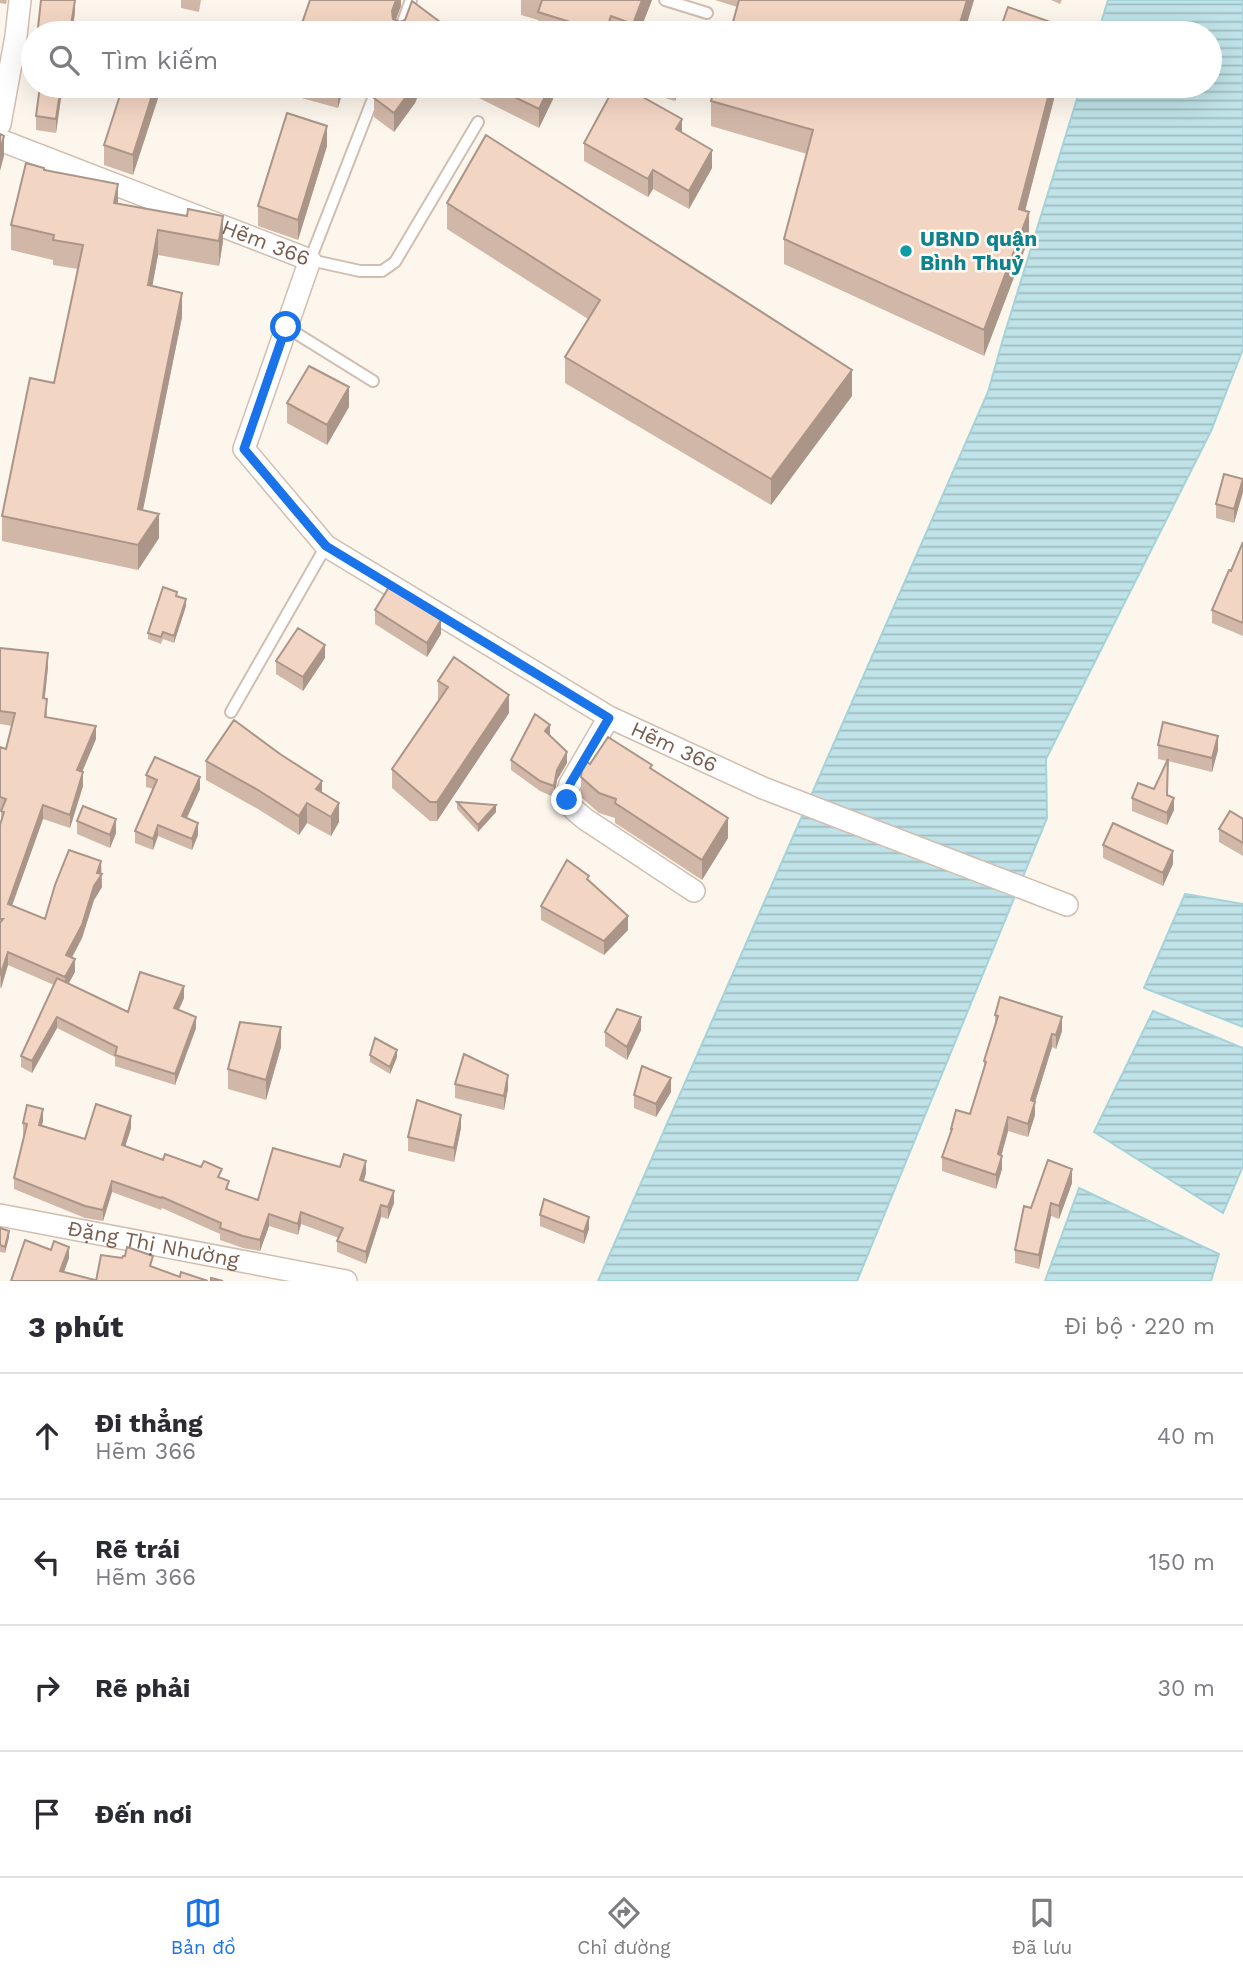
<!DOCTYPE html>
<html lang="vi">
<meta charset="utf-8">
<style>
:root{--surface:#fff;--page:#f2f2f3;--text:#2b2b33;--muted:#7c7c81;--line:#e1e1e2;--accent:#1a73e8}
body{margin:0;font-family:"Work Sans",sans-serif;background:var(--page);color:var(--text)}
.stop{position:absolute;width:21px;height:21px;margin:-16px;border:5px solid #1a73e8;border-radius:50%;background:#fff}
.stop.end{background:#1a73e8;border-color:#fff;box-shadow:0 2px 7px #0008}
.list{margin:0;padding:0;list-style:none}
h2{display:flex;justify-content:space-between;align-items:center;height:91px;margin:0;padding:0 28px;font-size:30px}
h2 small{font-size:23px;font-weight:400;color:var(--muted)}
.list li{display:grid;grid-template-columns:46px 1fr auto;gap:21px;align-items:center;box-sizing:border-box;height:126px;padding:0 28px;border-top:2px solid var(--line)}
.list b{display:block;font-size:26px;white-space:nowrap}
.list p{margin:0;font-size:23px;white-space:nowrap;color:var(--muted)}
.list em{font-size:23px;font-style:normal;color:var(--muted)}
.icon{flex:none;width:38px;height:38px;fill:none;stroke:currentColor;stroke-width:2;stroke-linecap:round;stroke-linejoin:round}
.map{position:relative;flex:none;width:1243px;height:1281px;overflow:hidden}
.search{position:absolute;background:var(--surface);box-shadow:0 7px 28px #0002;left:21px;right:21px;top:21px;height:77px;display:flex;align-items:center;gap:18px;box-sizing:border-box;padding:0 24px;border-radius:38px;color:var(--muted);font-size:26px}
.sheet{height:595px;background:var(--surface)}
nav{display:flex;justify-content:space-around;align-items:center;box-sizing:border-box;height:98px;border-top:2px solid var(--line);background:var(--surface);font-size:19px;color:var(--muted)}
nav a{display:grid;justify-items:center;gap:4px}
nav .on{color:var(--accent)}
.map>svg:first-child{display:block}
.water{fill:url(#water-rules);stroke:#a5d3da;stroke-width:2}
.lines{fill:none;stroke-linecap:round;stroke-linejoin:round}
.service-casing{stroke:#d1beb0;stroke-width:14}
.minor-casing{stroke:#d1beb0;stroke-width:24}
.service{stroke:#fff;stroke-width:10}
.minor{stroke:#fff;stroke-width:21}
.wall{fill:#d1b7a8}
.shaded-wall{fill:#aa9588}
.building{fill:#f3d5c3;stroke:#aa9588;stroke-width:2}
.route{stroke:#1a73e8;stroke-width:9}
.culture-dot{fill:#0f9aa8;stroke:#fffaf3;stroke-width:2.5}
.labels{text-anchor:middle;stroke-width:5;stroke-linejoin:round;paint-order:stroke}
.culture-label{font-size:21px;font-weight:bold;fill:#0d838f;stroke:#fffaf3;text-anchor:start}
.street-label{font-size:21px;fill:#7a5c4d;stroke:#fffaf3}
</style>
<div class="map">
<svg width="1243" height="1281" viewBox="0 0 1243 1281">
<defs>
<pattern id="water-rules" width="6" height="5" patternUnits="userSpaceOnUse" patternTransform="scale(1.75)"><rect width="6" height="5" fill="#bfe3e8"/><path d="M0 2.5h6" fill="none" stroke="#a0bbbe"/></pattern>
</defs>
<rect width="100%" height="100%" fill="#fdf6ec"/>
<path class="water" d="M1108 0H1243V349L1211 431 1046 759 1047 818 857 1281H598L988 392 1003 339 1081 86H1210V33H1098Z
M1185 894 1243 904V1027L1144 988Z
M1153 1011 1243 1048V1166L1223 1213 1094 1132Z
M1079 1188 1219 1254 1211 1281H1045Z"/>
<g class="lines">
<g class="service-casing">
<path id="service" d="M665 0 707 13
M399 33 411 0
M378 86 310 260 360 271H382L395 262 478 122
M286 327 373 381
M231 712 326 546"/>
</g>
<g class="minor-casing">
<g id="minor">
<path d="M0 124 16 36 20 0"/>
<path id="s1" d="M0 140 310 260 244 449 326 546 609 717 763 788 1067 905"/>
<path d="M609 717 570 784C563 804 571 807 585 819L694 891"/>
<path id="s2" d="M0 1215 346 1281"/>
</g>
</g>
<use href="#service" class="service"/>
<use href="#minor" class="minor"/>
</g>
<path class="wall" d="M0 0H7L6 4 0 3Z
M181 0H201L199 12 181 8Z
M401 0V6L395 20 440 33H283L299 32Z
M521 0H652L639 33H538V20L521 15Z
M715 0H974L964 33H730L737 7Z
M1051 0H1062L1060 4Z
M75 12 72 33H38V28Z
M62 86 56 133 36 130V116Z
M123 86H162L133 175 104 165V145Z
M272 86H344L338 108 272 90Z
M380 86H422L415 103 394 132 374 117V98Z
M445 86H553V99L539 128 455 86 452 90Z
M645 86H680L675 101 645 92Z
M1054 86V99L1025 211 1029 238 984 356 784 264V239L807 154 711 126V101Z
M682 133 712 168 689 209 653 189 648 197 584 161V143Z
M327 146 298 240 258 226V206Z
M44 170 118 203 223 241 219 266 158 255 152 286 182 317 143 510 159 538 138 570 2 541V516L54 383 78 269 53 265V260L11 250V225Z
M447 203 852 396 771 505 565 383V357L588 319 447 229Z
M287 403 349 407 327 445 287 423Z
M1243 492 1234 523 1216 518V504Z
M1243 542V636L1212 623V610Z
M177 596 186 606 174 643 163 639 161 644 148 639V633Z
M375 610 441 634 427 657 375 624Z
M0 648 48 667 45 698 47 712V718L96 739 82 772 83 786 70 828 43 819 12 905 45 919 101 874 102 887 94 900 82 938 72 958 75 972 68 984 128 1012 184 998 179 1010 196 1028 175 1085 115 1066V1057L57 1028 32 1073 21 1067V1056L54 985 8 965 0 989V825L1 821V811H0V747L6 749 12 726 0 724Z
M325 658 303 691 276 674V661Z
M438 681 509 713 437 821H430L392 788V769L439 700 438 699Z
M550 735 567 763 557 780 554 797 540 791 511 770V760Z
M1158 745 1218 750 1212 772 1168 761V795L1174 810 1167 825 1132 811V798L1154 789 1167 761 1158 759Z
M206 761 322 792 339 822 331 836 307 823 299 835 258 809 206 780Z
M590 764 652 770 728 838 702 880 615 823V818L599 813 581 797V777Z
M146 775 200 789 187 818 198 835 192 850 158 836 153 850 135 843V831L153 789 146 787Z
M457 802 496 812 478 832 457 809Z
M1243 819V856L1219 842V829Z
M77 821 116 833 110 848 77 834Z
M1103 845 1173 864 1163 886 1103 858Z
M589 880 628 930 604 955 541 920V906Z
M995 1015 1062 1031 1056 1049 1052 1047 1035 1102V1115L1028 1137 1008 1131 1001 1156 1002 1169 996 1189 942 1171V1157L951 1133V1129L970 1114 984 1070V1061L995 1026Z
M641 1030 627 1060 605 1046V1032Z
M281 1047 266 1100 228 1089V1069Z
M370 1055 397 1057 390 1074 370 1062Z
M455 1084 508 1089 504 1110 455 1098Z
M671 1092 656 1117 634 1108V1095Z
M43 1121 42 1125 85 1139 131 1128 125 1146 163 1160 222 1178 229 1190 258 1200 340 1167 366 1173 364 1181 394 1203 388 1219 381 1217 366 1264 337 1252V1241L339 1238 301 1224 298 1235 269 1226 260 1251 243 1248 220 1240V1234L162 1208 161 1210 112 1192 103 1221 85 1218 14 1189V1178L24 1135H23V1123Z
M461 1128 454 1162 408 1151V1137Z
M1072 1183 1059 1219 1051 1216 1039 1269 1015 1263V1250L1031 1208Z
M540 1215 589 1229 584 1244 540 1226Z
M0 1228 9 1237 5 1253 0 1252Z"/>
<path class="shaded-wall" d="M75 0V12L72 33H70Z
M396 0H401V6L392 30V11Z
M642 0H652L639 33H633V24Z
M967 0H974L964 33H957Z
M611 16V33H605Z
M440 22V33H433V31Z
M61 86H62V92L56 133V119Z
M155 86H162L133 175V155Z
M339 86H344L338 108V89Z
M414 86H422L415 103 394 132V113Z
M550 86H553V99L539 128V109Z
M676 86H680L675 101V87Z
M1051 86H1054V99L1019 234V209Z
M682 119V137L676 129Z
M327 126V146L298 240V220Z
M4 136V156L0 171V151Z
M712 150V168L689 209V191Z
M653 170V189L648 197V179Z
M118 184V208L114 203Z
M1029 212V238L984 356V330Z
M223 216V241L219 266V241Z
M158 230V255L148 310V285Z
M182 293V317L138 534V509Z
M852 370V396L771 505V479Z
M349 387V407L327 445V425Z
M1243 479V492L1234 523V509Z
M159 514V538L138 570V545Z
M186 599V606L174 643V636Z
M441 620V634L427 657V643Z
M325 645V658L303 691V677Z
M48 653V667L43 712V698Z
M509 695V713L437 821V802Z
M550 725V735L545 741V731Z
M96 726V739L77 784V770Z
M1218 736V750L1212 772V758Z
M567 752V763L557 780 554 797V786L557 770Z
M83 772V786L70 828V815Z
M200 777V789L182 828V816Z
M322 781V800L316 789Z
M1174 798V810L1167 825V813Z
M307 803V823L299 835V816Z
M339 803V822L331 836V817Z
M43 805V819L8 917V904Z
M496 805V812L478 832V825Z
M728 818V838L702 880V860Z
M116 819V833L110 848V835Z
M198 823V835L192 850V839Z
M158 825V836L153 850V839Z
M1173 851V864L1163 886V873Z
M101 861 102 887 94 900 82 938 66 968V955Z
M628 916V930L604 955V941Z
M8 952V965L1 989V976Z
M75 959V972L65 990V977Z
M184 986V998L174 1020V1008Z
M57 1017V1028L32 1073V1061Z
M196 1017V1028L175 1085V1074Z
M641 1017V1030L627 1060V1047Z
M1062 1017V1031L1056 1049V1035Z
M281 1027V1047L266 1100V1080Z
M1052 1034V1047L1035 1102V1115L1028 1137V1124L1031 1100Z
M397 1050V1057L390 1074V1067Z
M508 1075V1089L504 1110V1096Z
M671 1078V1092L656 1117V1104Z
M43 1109V1121L39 1136V1125Z
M461 1115V1128L454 1162V1148Z
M131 1116V1128L122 1157V1145Z
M1008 1117V1131L998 1168V1154Z
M1002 1156V1169L996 1189V1175Z
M366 1161V1173L360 1192V1180Z
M1072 1169V1183L1059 1219V1206Z
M112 1181V1192L103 1221V1210Z
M394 1191V1203L388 1219V1207Z
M1051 1203V1216L1039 1269V1255Z
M381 1205V1217L366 1264V1252Z
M301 1212V1224L298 1235V1224Z
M269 1214V1226L260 1251V1240Z
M589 1217V1229L584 1244V1232Z
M9 1231V1237L5 1253V1247Z
M69 1247V1258L61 1281 60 1271Z"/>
<path class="building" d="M41 0H75L70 32 38 28Z
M310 0H396L392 11 393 19 400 22 405 20 412 1 440 22 433 31 436 33H391L355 22 352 33H283L284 28 299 32Z
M542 0H642L633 24 611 16 605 33H595L588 31 589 28 538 12Z
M739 0H967L957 33H730Z
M1008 7 1059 25 1056 33H999Z
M40 86H61L56 119 36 116Z
M123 86H155L133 155 104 145Z
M327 86H339L338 89Z
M380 86H414L394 113 374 98Z
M492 86H550L539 109Z
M615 86H623L682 119 676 129 712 150 689 191 653 170 648 179 584 143Z
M715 86H1051L1019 209 1029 212 984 330 784 239 813 130 711 101Z
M287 113 327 126 298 220 258 206Z
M0 134 4 136 0 151Z
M486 135 852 370 771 479 565 357 600 300 447 203Z
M26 163 44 168V170L118 184 114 203 187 216 188 209 223 216 219 241 158 230 148 285 182 293 138 509 159 514 138 545 2 516 30 378 54 383 83 245 53 240 54 235 11 225Z
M309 366 349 387 327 425 287 403Z
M1224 474 1243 479 1234 509 1216 504Z
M1243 542V623L1212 610 1229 570 1231 571Z
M163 587 177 592 176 596 186 599 174 636 163 632 161 637 148 633Z
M389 587 441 620 427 643 375 610Z
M298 628 325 645 303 677 276 661Z
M0 648 48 653 43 698 47 699 45 717 96 726 77 770 83 772 70 815 43 805 8 904 45 919 55 885 69 850 101 861 97 873 102 874 94 886 82 925 66 955 75 959 65 977 8 952 0 976V923L3 919H0V825L4 812 1 811 6 799 0 797V747L6 749 15 713 0 711Z
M454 657 509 695 437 802H430L392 769 448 687 438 681Z
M535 714 550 725 545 731 567 752 557 770 554 786 540 781 511 760Z
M234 720 280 754 322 781 316 789 339 803 331 817 307 803 299 816 258 790 206 761Z
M1163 722 1218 736 1212 758 1158 745Z
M608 737 652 765 650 768 728 818 702 860 615 803 616 799 599 793 581 777 582 769 587 762 590 764Z
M155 757 200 777 182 816 198 823 192 839 158 825 153 839 135 831 157 780 146 775Z
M1168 759 1167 795 1174 798 1167 813 1132 798 1138 783 1154 789Z
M457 802 496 805 478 825Z
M83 806 116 819 110 835 77 821Z
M1230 811 1243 819V843L1219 829Z
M1113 823 1173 851 1163 873 1103 845Z
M567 860 589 876 587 879 628 916 604 941 541 906Z
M140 972 184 986 174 1008 196 1017 175 1074 115 1055 117 1047 57 1017 32 1061 21 1056 57 978 128 1012Z
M1000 997 1062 1017 1056 1035 1052 1034 1031 1100 1035 1102 1028 1124 1008 1117 998 1154 1002 1156 996 1175 942 1157 952 1129H951L956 1110 970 1114 986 1062 984 1061 998 1016 995 1015Z
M617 1009 641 1017 627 1047 605 1032Z
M240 1022 281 1027 266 1080 228 1069Z
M375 1038 397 1050 390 1067 370 1055Z
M464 1054 508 1075 504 1096 455 1084Z
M642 1066 671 1078 656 1104 634 1095Z
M417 1100 461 1115 454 1148 408 1137Z
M96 1104 131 1116 122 1145 163 1160 165 1154 201 1167 204 1161 222 1169 218 1177 229 1181 226 1189 258 1200 273 1148 340 1167 344 1154 366 1161 360 1180 394 1191 388 1207 381 1205 366 1252 337 1241 343 1228 301 1212 298 1224 269 1214 260 1240 243 1236 220 1228 221 1223 162 1197 161 1198 112 1181 103 1210 85 1206 14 1178 27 1124 23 1123 27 1105 43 1109 39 1125 85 1139Z
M1048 1160 1072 1169 1059 1206 1051 1203 1039 1255 1015 1250 1024 1206 1031 1208Z
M544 1199 589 1217 584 1232 540 1215Z
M0 1228 9 1231 5 1247 0 1245Z
M25 1240 51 1250 54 1241 69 1247 60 1271 95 1280V1281H11Z
M127 1247 153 1256 150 1266 180 1277 181 1272 208 1281H96L101 1255 122 1258 123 1256H125Z
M211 1278 223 1281H211Z"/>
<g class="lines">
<path class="route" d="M286 327 244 449 326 546 609 718 570 784 567 794V800"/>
</g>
<circle class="culture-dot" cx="906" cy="251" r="7"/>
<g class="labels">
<g class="culture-label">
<text x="920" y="246">UBND quận<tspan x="920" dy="24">Bình Thuỷ</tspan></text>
</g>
<g class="street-label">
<text dy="7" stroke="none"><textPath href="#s1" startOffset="285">Hẽm 366</textPath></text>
<text dy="7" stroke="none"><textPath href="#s1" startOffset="1062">Hẽm 366</textPath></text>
<text dy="7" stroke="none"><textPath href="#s2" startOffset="156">Đặng Thị Nhường</textPath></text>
</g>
</g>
</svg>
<div class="stop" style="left:286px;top:327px"></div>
<div class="stop end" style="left:567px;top:800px"></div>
<div class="search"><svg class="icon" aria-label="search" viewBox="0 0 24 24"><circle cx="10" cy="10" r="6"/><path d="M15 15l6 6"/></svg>Tìm kiếm</div>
</div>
<section class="sheet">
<h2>3 phút<small>Đi bộ · 220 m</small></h2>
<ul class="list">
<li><svg class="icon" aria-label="ahead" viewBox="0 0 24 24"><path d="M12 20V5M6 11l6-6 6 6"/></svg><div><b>Đi thẳng</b><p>Hẽm 366</p></div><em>40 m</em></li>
<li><svg class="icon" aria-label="left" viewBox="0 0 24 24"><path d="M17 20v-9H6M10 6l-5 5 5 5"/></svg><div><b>Rẽ trái</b><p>Hẽm 366</p></div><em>150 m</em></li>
<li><svg class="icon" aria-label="right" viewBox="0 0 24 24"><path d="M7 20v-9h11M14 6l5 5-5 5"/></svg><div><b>Rẽ phải</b></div><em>30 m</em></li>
<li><svg class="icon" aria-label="arrive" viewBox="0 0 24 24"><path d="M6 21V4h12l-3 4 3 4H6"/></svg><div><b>Đến nơi</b></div></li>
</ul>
</section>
<nav>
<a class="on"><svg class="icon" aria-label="map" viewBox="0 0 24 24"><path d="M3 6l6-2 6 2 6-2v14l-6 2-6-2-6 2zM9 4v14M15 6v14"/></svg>Bản đồ</a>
<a><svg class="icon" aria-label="directions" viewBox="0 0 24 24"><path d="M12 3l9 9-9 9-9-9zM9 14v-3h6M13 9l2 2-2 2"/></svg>Chỉ đường</a>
<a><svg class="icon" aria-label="saved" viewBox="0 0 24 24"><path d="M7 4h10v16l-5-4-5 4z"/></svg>Đã lưu</a>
</nav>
